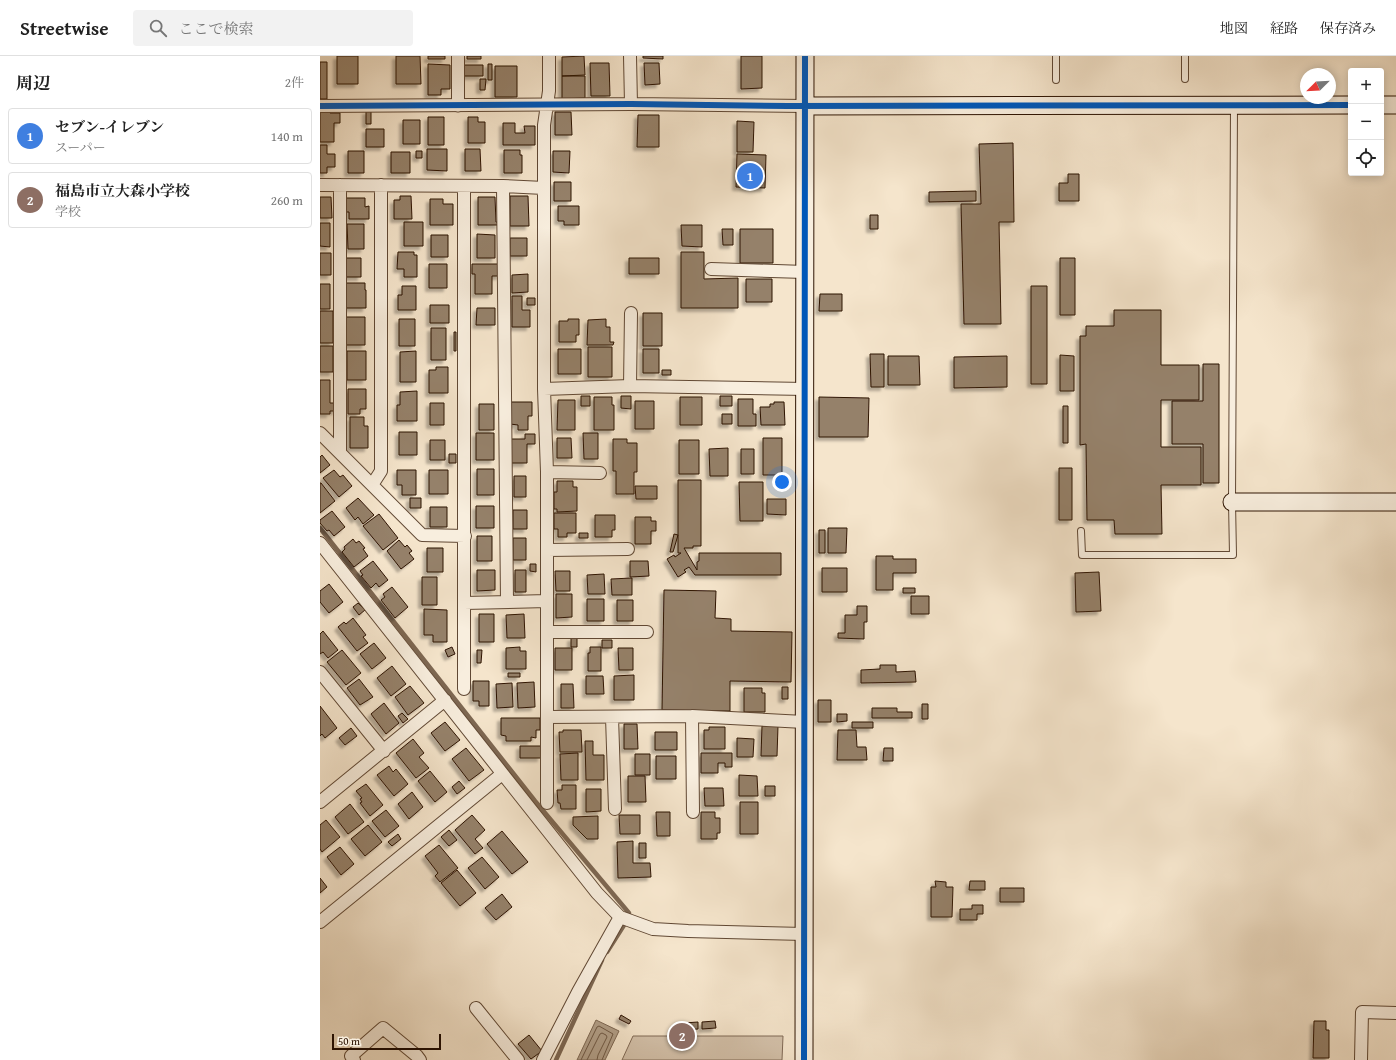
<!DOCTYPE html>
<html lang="ja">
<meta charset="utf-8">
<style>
:root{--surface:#fff;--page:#f2f2f2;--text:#222;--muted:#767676;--line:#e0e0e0;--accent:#8f2418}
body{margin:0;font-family:"Gentium Book Plus","Noto Serif JP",serif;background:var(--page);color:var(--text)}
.controls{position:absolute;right:12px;top:12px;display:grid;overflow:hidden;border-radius:4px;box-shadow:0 2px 10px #0003}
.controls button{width:36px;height:36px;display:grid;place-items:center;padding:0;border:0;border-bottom:1px solid var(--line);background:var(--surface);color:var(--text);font:20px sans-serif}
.compass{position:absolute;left:980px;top:12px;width:36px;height:36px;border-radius:50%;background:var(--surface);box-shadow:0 2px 10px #0003;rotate:246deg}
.scale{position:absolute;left:12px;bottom:10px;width:109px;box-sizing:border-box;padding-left:4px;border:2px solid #2e1402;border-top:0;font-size:11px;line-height:14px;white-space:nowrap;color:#2e1402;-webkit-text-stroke:3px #f8eede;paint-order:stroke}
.you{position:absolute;left:462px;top:426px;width:14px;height:14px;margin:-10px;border:3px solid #fff;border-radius:50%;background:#1a73e8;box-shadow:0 0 0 6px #1a73e833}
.badge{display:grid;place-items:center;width:26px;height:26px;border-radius:50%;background:var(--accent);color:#fff;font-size:13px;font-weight:700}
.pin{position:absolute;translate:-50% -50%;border:2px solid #fff;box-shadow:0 1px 4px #0006}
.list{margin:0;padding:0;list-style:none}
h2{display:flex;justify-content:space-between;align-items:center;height:52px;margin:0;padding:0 16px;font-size:17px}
h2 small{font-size:13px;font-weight:400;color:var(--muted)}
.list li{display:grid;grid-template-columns:26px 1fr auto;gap:12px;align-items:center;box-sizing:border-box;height:56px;margin:0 8px 8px;padding:0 8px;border:1px solid var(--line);border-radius:4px}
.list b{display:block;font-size:15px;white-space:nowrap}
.list p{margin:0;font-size:13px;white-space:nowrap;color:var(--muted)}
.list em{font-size:13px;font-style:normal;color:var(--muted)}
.icon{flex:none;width:22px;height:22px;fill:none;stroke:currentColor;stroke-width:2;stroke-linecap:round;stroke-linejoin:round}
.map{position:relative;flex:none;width:1076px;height:1004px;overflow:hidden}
header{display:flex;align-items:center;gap:24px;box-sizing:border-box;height:56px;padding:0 20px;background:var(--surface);border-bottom:1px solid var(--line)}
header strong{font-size:19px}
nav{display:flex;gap:22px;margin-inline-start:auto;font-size:14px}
.search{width:280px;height:36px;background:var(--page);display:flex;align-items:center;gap:10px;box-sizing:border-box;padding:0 14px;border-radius:4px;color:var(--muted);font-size:15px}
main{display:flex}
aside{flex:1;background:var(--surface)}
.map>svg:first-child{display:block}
.green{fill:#d3c1aa;stroke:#806a56}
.water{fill:#b19e87;stroke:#7d6752}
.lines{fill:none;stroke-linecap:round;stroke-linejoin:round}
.shore{stroke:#705944;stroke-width:1}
.stream{stroke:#7d6752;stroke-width:4.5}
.building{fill:#95816b;stroke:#2e1402;filter:url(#shadow)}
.lane-casing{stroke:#604834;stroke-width:8}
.street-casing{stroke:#604834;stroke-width:14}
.secondary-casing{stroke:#2e1402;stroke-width:19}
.lane{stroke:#f8eede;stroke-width:6}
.street{stroke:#f8eede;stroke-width:12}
.secondary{stroke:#f8eede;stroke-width:17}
.cycleway-casing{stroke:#f8eede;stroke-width:8}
.cycleway{stroke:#0057b8;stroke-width:6}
</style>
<header>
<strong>Streetwise</strong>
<div class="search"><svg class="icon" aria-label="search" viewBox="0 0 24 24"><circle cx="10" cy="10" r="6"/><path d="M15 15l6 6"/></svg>ここで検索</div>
<nav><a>地図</a><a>経路</a><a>保存済み</a></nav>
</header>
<main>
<aside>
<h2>周辺<small>2件</small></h2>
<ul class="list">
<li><span class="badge" style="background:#3f7fe0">1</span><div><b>セブン-イレブン</b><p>スーパー</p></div><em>140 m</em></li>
<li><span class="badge" style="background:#8d6e63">2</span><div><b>福島市立大森小学校</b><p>学校</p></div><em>260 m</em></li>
</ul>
</aside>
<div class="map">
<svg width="1076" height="1004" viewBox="0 0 1076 1004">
<defs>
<filter id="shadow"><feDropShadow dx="-3.5" dy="3.5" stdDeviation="1" flood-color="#0004"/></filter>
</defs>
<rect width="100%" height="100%" fill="#f5e5cc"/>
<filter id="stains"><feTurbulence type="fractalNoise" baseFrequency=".005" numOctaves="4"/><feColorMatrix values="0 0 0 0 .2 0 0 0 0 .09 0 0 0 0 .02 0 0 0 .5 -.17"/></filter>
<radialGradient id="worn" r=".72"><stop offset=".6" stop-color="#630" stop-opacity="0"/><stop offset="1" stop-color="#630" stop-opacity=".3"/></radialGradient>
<path class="green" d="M313 980H463L462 1004H302Z"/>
<path class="water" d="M276 964 299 975 285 1004H257Z"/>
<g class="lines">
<path class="shore" d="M261 1004 277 971 279 970 293 978 282 1004
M267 1004 280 978 282 977 286 979 287 981 278 999 277 1004"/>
<path class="stream" d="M0 472 215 745 309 857 306 866 287 896
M236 1004 282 904"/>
</g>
<path class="building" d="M17 0H38V28H17Z
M76 0H100L101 28H76Z
M108 0H125V3H108Z
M147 0H161V3H147Z
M264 0 265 19 242 20V1Z
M323 0H343V3L323 2Z
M421 0H442V32L421 33Z
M0 6H7V43H0Z
M270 7H289L290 40H271Z
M324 7H339L340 28 325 29Z
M108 8 130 9V33H121V39H108Z
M168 8H172V24H168Z
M144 9H163V20H144Z
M175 10H197V41H175Z
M242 20H265V42L242 43Z
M160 23H166L165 34H160Z
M0 55H10V57H20V67H14V86H0Z
M46 55H51V68H46Z
M235 56H251L252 79H235Z
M318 59H339V91H317Z
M108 61H124V89H108Z
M148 61H158V66H165V87H148Z
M83 64H100V88H83Z
M417 65 434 66 433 96H417Z
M183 67H195V77H205L204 70H215V89H183Z
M46 73H64V91H46Z
M693 87 694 166H679L681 268H644L641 148H661L659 88Z
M0 89H7V98H15V111H7V117H0Z
M107 93H127V115L107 114Z
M145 93H160L161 115H145Z
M184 94H200V99H202V117H184Z
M28 95H44V117H28Z
M96 95H102V102H96Z
M233 95H250L249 117 233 116Z
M71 96H90V117H71Z
M417 98 446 99 445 132 416 131Z
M748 118H759V145H739V127H748Z
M234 126H251V145H234Z
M656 135V145L609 146V136Z
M80 140H91L92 163H74V144H80Z
M190 140H208L209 170H190Z
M0 141H11L12 162H0Z
M158 141H175L176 166H179V169H158Z
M25 142H45V151L49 150V163H29V156H25Z
M110 143H123V148H133V169H110Z
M238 150H259V169H244V165H238Z
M550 159H558V173H550Z
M84 166H103V190H84Z
M0 167H10V191L0 190Z
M27 168H44V193H28Z
M361 169H382V191L362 190Z
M402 173H413V189H403Z
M420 173H453V207H420Z
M157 178 175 179V202H157Z
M111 179H128V201H111Z
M190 182H207V200H190Z
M78 196H94V199H97V221H84V213H77Z
M361 196H384V223L418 222V252H361Z
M0 197H11V219H0Z
M26 202H41V221H26Z
M309 202H339V218H309Z
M740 202H755V259H740Z
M109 208H127V232H109Z
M152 208H180V220H172V238H155V218H152Z
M208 218V236L192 237V219Z
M426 223H452V246H426Z
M26 227H45V234H46V252H26Z
M0 228H10V253H0Z
M82 230H96V254H78V239H82Z
M711 230H727V328H711Z
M500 238H522V255H499Z
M192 240H202V254H210V271H192Z
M207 242H215V249H207Z
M110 249H129V267H110Z
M157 252H175V269H156Z
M794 254H841V309H879V344H841V391H881V429H841L842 478H795L794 464H767L766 388 760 389V280H766V270H794Z
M0 255H13V287H0Z
M323 257H342V290H323Z
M26 261H45V289H26Z
M79 263H95V290H79Z
M248 263H259V279H256V286H239V265H248Z
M286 263V271H290V286H294L293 289H267L268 264Z
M111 272H126V304H111Z
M134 276H136V295H134Z
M0 290H13V316H0Z
M268 291H292V321H268Z
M238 293H261V318H238Z
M323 293H339V317H323Z
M27 295H46V324H27Z
M96 295V326H80V296Z
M550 298H564V331H551Z
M740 299 754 300V335H740Z
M568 300H599L600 329H568Z
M687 300V331L634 332V301Z
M883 308H899V427H883V388H852V345H883Z
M116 311H128V337H109V314H116Z
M342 314H351V319H342Z
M0 324H10V347H17L16 355H10V358H0Z
M28 333H46V353H40V358H28Z
M97 335V365H77V349H80V336Z
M261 340H270V350H261Z
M301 340H311V353L301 352Z
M400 340H412V350H400Z
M274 341H292V349H294V374H274Z
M360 341H382V369H360Z
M499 341 549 342 548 381H499Z
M418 343H433V358H436V370H418Z
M238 344H255V374H237Z
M315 345H334V373H315Z
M190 346H212V360H208V374H198V369L190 368Z
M454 346H464L465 369H441L440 351H450V348H454Z
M110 347H124V369H110Z
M159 348H174V374H159Z
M743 350H748V387H743Z
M402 358H412V368H402Z
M30 361H44V370H48V392H30Z
M79 376H97V399H79Z
M156 377H174V404H156Z
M263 377H278V403H264Z
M205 378H215V388H207V407H191V383H205Z
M237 382H251L252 402H237Z
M443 382H462V419H443Z
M293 383H307V387H317V416H314V438H296V415H293Z
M110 384H125V404H110Z
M359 384H379V418H359Z
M408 392V420H390L389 393Z
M421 393H434V418H421Z
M129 398H136V407H129Z
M2 399 10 409 0 417V401Z
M739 412H752V464H739Z
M157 413H174V439H157Z
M14 414 20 421 23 419 32 430 19 441 3 422Z
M77 414H96V439H82V429H77Z
M109 414H128V438H109Z
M194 420H206V441H194Z
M358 424H381V490H373V492H364L377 514V506L379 505V497H461V519H375L369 511 364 514 366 516 358 521 347 503 354 499 355 501 361 497H358Z
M237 425H253V431H257V455L237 456V453H234V436H237Z
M419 426H443V465H420Z
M0 427H1L15 445 0 457Z
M315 430H337V443H316Z
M38 442 54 459 43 468 38 461 35 464 26 452Z
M90 442H101V452H90Z
M447 443H466V459L447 458Z
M156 450H174V472H156Z
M110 451H127V471H110Z
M193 454H207V473H193Z
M12 455 25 471 14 480 9 474 7 475 0 467V464Z
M234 457H256V477H247V481H238V473H234Z
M59 458 78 482 63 494 43 470Z
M275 459H295V474H292V481H275Z
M315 461H331V465H336V475H331V488H315Z
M508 472H527L526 497H508Z
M499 474H505V497H499Z
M259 477H268V482H259Z
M354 478 358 479 353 496H350Z
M157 480H172V505H157Z
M193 482H206V504H193Z
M33 483 36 487 39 485 45 492 43 493 48 500 34 511 22 496 25 493 24 491Z
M79 484 85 491 87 489 92 495 89 497 94 503 81 513 67 495Z
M107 492H123V516H107Z
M556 500H573V503H596V517H573V534H556Z
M53 505 68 524 59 531 56 527 51 532 41 520 43 519 40 515Z
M310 505H328L329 520 310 521Z
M210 508H216V516L210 515Z
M502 512H527V536H502Z
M157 514H175V534L157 535Z
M195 514H206V536H195Z
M235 515H250V535H236Z
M779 516 781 555 756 556 755 517Z
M284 518 285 538H268L267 519Z
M102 521H117V549H102Z
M312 522V539H292L291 523Z
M9 528 23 546 9 557 0 546V535Z
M72 531 88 551 75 562 61 544 65 541 63 538Z
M583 532H595V537H583Z
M344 534 396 535 395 562 411 563V575L472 576 471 626 410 625V655L342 654Z
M236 538H252V561L236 562Z
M591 540H609V558H591Z
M267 543H284V565H267Z
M297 544H313V565H297Z
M38 547 45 554 39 559 33 551Z
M537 550H547V566H544V583L518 582V577H525V559H537Z
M104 553 127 554V586H113V579H104Z
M159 558H174V586H159Z
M204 558 205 582H187L186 559Z
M33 562 46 579 43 581 48 587 37 595 18 571 24 566 26 568Z
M3 575 18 594 8 602 3 596 0 598V578Z
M251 582H257V591H251Z
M282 584H292V592H282Z
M54 587 66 602 52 613 40 598Z
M132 591 135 598 128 601 125 594Z
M200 591V595H206V613H186V592Z
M270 591H281V615H268V597H270Z
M235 592H252V614H235Z
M298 592H313V614H299Z
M22 594 41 617 26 629 7 606Z
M157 594H162L161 607H157Z
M560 609H576V616L595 615 596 626 541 627V614L560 613Z
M72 610 86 628 71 640 57 622Z
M188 617H200V621H188Z
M314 619V644H294V620Z
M266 620H283L284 638H266Z
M39 623 53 641 40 649 27 632Z
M153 625H169V650H159V645H153Z
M214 626 215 651 198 652 197 627Z
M192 627 193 651 177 652 176 628Z
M241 628H253L254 652H241Z
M90 630 104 647 88 659 75 641Z
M462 631H468V643H462Z
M424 632H442V637H445V656H424Z
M498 644H511V666H498Z
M64 647 79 667 66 678 51 658Z
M602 648H608V663H602Z
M0 650 17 672 5 682 2 678 0 680Z
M552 652H577V656H592V662H552Z
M82 657 88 663 83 667 78 660Z
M517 658H527V665L517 666Z
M181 662H220V674H216V682L211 681V685H186V680L181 679Z
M125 666 140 684 125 695 111 677Z
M532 666H553V672H532Z
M304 668H317L318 693H304Z
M442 670H458L457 700H441Z
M389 671H405V693H384V674H389Z
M31 672 37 680 25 689 19 682Z
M243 674H261L262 696H240L239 676H243Z
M518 674H536L537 691H546L547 704H517Z
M335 676H357V694H335Z
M417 682 434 683 433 701H417Z
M93 683 104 697 99 701 109 712 96 722 76 697Z
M265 685H273V699H284V724H266Z
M200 690H221V702H200Z
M146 692 164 714 149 725 132 703Z
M564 692H573V705H563Z
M258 697V724H241L240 698Z
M381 697H412V711H405V707H398V717H381Z
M315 698H330V719H315Z
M336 700H356V723H336Z
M69 710 73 716 76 713 88 728 74 740 57 719Z
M110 715 127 736 115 746 98 725Z
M419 719 437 720 438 740H419Z
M308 720H325L326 746H308Z
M139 725 145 732 137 738 132 731Z
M46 728 63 749 50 760 40 747 42 746 40 743 42 742 36 735Z
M242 729H256V753H241L240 747H238L237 734H242Z
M445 730H455V740H445Z
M384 732H403L404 750H385Z
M266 733H281V755L266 756Z
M92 736 103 751 89 763 78 748Z
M420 746H438V778H420Z
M30 748 44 766 28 778 15 761Z
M66 754 79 770 65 781 52 765Z
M336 756H350V780H337Z
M381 756H395V762H400V777H397V783H381Z
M152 759 165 774 155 783 163 792 155 798 135 774Z
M299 759H320V778H300Z
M278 760V783H267L253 769V761Z
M6 764 20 781 2 796 0 793V769Z
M48 769 62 786 45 800 31 783Z
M129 774 137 784 129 790 121 781Z
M182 775 208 806 192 818 167 788Z
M78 778 81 783 72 790 68 786Z
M313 785V807H330L331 821 298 822 297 786Z
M319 787H326V802H319Z
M119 789 138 812 120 826 115 820 118 817 105 800Z
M20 791 34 808 21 819 7 801Z
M162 801 179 821 165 833 148 812Z
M137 814 156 837 140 850 121 827Z
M0 822 7 831 0 837Z
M615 825 626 826V831H633L632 861H611V831H616Z
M650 825H665V834H649Z
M680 832H704V846H680Z
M182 838 192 851 176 864 165 852Z
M652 849H663V858H657V864H640V853H652Z
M301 959 311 965 309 968 299 963Z
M395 965 396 972 382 973V966Z
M994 965H1006V974H1009V1002H993Z
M378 966V973L365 974 364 967Z
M209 979 222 995 211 1003 198 988Z"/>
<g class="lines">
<g class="lane-casing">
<path id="lane" d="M865 0V23
M736 24V0
M761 475 762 499H913L912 446 914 50"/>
</g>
<g class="street-casing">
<path id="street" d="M138 0V50
M310 0 311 48
M0 50 311 48 485 50
M0 129 183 130 224 132
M20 129V397
M144 130V633
M183 130 187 546
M391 213 485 216
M310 330 311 257
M224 333 310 330 486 333
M0 377 102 479 145 480
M227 416 280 417
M52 429 61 415V129
M0 487 277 837 300 861 333 873 368 875 484 878
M227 494 308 493
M144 547 227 545
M227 576H327
M0 616 64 695
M372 660 373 756
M227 661 372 660 484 666
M292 661 295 753
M0 746 125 644
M227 747V416L224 333V69L229 35V0
M0 866 182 718
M156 952 198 1004
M34 1004 31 1000 63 972 97 1000 100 1004
M223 1004 258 936 300 861
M1041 1004 1042 956 1076 957"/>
</g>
<g class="secondary-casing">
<path id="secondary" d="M1061 49H1076
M485 50 1031 49
M912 446H1076
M484 1004 485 0"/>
</g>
<use href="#lane" class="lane"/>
<use href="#street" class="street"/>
<use href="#secondary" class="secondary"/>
<g class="cycleway-casing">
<path id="cycleway" d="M0 50 311 48 468 50 1031 49
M484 1004 485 0"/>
</g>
<use href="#cycleway" class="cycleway"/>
</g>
<rect width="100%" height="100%" filter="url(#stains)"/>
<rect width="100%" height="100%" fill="url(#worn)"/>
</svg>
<div class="controls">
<button>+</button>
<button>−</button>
<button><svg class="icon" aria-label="locate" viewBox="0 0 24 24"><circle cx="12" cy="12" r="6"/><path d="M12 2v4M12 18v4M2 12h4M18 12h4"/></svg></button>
</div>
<svg class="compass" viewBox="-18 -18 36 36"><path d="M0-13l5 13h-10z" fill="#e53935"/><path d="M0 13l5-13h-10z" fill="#767676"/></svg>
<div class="scale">50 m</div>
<div class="you"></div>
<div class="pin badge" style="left:430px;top:120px;background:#3f7fe0">1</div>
<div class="pin badge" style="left:362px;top:980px;background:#8d6e63">2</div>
</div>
</main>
